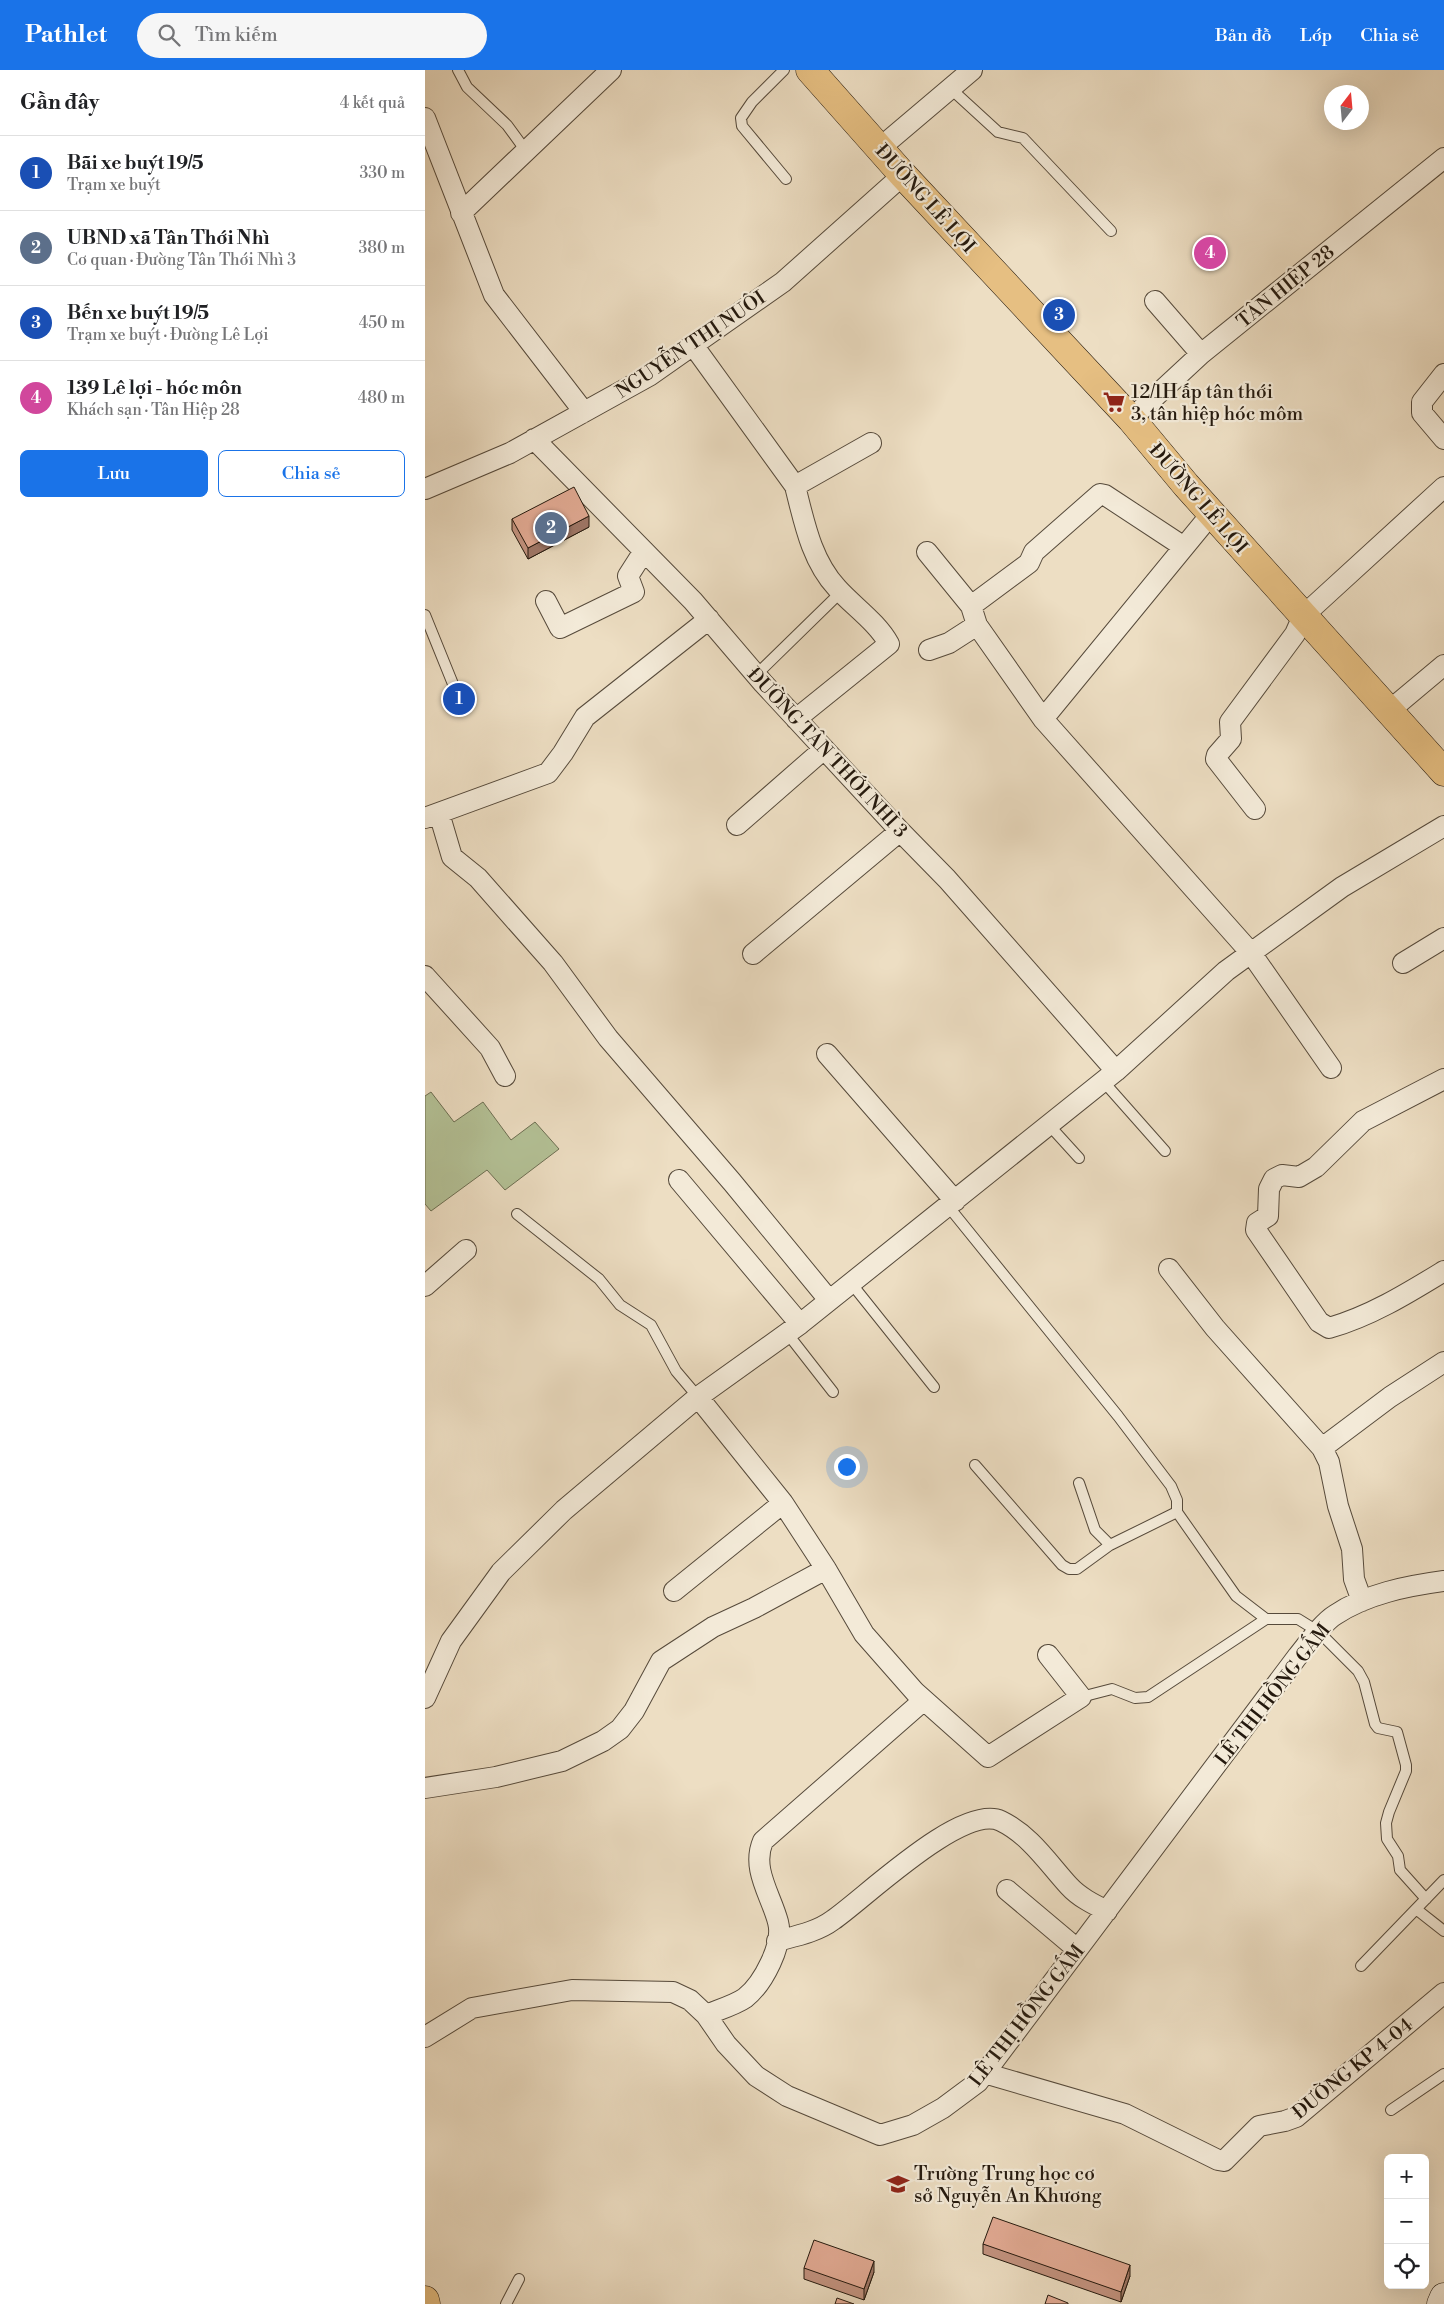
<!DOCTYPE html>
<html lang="vi">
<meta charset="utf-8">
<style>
:root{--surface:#fff;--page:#f6f6f6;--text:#202124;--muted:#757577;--line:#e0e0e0;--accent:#1a73e8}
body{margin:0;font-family:"Libre Bodoni",serif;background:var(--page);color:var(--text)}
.controls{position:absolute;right:15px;bottom:15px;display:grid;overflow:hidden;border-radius:8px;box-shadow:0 5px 20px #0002}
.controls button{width:45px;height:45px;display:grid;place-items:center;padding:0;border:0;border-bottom:1px solid var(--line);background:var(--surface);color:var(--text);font:25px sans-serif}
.compass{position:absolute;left:899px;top:15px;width:45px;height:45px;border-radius:50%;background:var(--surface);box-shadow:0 5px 20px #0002;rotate:16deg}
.you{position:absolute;left:421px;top:1396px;width:18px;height:18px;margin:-12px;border:4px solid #fff;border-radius:50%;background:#1a73e8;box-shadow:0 0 0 8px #1a73e833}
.badge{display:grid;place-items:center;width:32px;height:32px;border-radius:50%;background:var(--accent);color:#fff;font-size:16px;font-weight:700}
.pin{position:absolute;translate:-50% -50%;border:2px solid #fff;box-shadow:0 1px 5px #0006}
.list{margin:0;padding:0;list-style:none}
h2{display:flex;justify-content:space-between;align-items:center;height:65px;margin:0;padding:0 20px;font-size:21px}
h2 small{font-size:16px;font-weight:400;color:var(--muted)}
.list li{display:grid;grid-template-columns:32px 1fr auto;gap:15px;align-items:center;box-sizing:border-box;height:75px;padding:0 20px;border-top:1px solid var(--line)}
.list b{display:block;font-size:19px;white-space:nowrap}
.list p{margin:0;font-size:16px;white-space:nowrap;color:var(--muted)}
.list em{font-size:16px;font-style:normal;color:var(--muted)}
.actions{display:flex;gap:10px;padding:15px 20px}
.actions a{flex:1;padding:11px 0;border:1px solid var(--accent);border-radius:8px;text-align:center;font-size:18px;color:var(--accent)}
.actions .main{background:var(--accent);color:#fff}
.icon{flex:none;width:28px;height:28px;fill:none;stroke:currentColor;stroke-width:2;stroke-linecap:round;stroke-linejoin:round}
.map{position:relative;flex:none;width:1019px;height:2234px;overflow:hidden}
header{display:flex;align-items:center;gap:30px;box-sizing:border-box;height:70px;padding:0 25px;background:var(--accent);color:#fff}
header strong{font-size:24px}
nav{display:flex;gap:28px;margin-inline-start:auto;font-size:18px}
.search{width:350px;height:45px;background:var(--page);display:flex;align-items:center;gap:12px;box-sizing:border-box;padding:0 18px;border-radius:28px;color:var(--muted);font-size:19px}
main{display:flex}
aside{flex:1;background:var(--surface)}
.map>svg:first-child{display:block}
.green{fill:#b4c297;stroke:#6c6e52}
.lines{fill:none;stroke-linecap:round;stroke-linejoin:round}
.lane-casing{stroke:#564a3b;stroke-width:12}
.street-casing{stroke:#564a3b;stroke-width:22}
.secondary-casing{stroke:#24190e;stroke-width:29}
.primary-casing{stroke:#24190e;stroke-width:29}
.highway-casing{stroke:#24190e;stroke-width:29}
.lane{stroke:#f3ead8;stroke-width:10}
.street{stroke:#f3ead8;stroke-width:20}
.secondary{stroke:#f3ead8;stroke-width:28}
.primary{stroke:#e6bf82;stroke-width:28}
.highway{stroke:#e6bf82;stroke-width:28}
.wall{fill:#c49481;stroke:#24190e}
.shaded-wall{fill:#a07869;stroke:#24190e}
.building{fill:#e4ac96;stroke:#24190e}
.labels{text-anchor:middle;stroke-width:4.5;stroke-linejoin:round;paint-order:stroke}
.street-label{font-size:19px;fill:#24190e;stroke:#f3ead8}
.poi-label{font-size:19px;fill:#24190e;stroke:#f3ead8;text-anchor:start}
</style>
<header>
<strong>Pathlet</strong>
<div class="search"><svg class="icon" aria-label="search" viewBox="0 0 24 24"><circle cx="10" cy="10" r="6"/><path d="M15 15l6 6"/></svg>Tìm kiếm</div>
<nav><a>Bản đồ</a><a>Lớp</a><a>Chia sẻ</a></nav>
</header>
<main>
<aside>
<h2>Gần đây<small>4 kết quả</small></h2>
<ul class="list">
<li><span class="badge" style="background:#1a4fb4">1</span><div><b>Bãi xe buýt 19/5</b><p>Trạm xe buýt</p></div><em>330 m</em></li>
<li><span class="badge" style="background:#5c6f8a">2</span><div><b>UBND xã Tân Thới Nhì</b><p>Cơ quan · Đường Tân Thới Nhì 3</p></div><em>380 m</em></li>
<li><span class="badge" style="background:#1a4fb4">3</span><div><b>Bến xe buýt 19/5</b><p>Trạm xe buýt · Đường Lê Lợi</p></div><em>450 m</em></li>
<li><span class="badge" style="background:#d1479c">4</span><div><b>139 Lê lợi - hóc môn</b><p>Khách sạn · Tân Hiệp 28</p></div><em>480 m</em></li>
</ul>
<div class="actions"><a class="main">Lưu</a><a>Chia sẻ</a></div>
</aside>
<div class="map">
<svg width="1019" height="2234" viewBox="0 0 1019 2234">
<rect width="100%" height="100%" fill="#eddec3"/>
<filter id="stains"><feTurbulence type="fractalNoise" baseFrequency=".004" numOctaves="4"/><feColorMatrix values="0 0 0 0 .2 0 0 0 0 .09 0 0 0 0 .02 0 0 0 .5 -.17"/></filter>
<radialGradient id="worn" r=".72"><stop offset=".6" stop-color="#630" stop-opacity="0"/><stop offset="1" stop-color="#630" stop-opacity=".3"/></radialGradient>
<path class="green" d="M6 1022 29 1052 58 1032 86 1070 110 1052 134 1079 80 1120 62 1100 6 1141 0 1134V1026Z"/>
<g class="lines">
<g class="lane-casing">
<path id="lane" d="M33 0 42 17 82 55 101 81
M359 0 327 32 316 48 317 56 361 109
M525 18 573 62 598 68 686 161
M0 545 30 619
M331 605 416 522
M678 1011 740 1081
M624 1055 654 1088
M523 1136 693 1346 746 1416 752 1430V1442L811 1526 841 1549
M92 1144 174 1209 195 1235 226 1255 251 1301 273 1327
M426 1213 509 1317
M362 1263 408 1322
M550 1395 637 1495 644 1499H652L685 1475 752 1442
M654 1413 670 1460 685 1475
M656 1627 687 1619 710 1628 723 1627 841 1549H873L894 1562 933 1601 939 1612 950 1654 953 1658 972 1662 981 1695V1701L964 1742 961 1753 962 1769 973 1786 975 1800 1001 1829
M991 1839 1019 1861
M936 1896 1019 1810
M966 2040 1019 2004
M81 2234 94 2209"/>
</g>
<g class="street-casing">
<path id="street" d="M0 48 69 225 159 342
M455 78 547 0
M36 143 186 0
M730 231 776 284
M268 275 370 416 446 373
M1019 304 997 332V343L1019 369
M706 349 776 284 1019 88
M109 369 268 531 338 613 475 761 522 809 691 1001
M370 416C379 451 386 490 412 518 428 536 452 552 464 574L371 649
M0 419 85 383 224 306 358 212 478 105
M502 482 546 536 552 555 618 649 826 883 906 998
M121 531 135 558 209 522 203 506 219 481
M546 536 604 493 609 482 675 424 680 425 759 477
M504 580 524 573 552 555
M964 641 1019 595
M618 649 787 443
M830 739 791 689 792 685 806 669 805 652 870 564 878 546 1019 417
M14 743 27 787 53 808 128 893 183 968 307 1112 404 1230
M0 748 123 703 138 683 160 647 284 549
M312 755 399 679
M328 884 475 761
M978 893 1019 868
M0 906 65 978 80 1006
M402 984 530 1131
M1019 1009 938 1051 891 1097 874 1107 857 1105 849 1109 844 1119 843 1146 832 1153 831 1160 894 1252 904 1258C946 1246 983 1223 1019 1201
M254 1110 375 1254
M744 1199 790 1258 897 1378 904 1392 913 1436 927 1479 929 1509 937 1531
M0 1216 41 1180
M897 1378 965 1327 1019 1292
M401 1499 439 1564 490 1622 563 1687 656 1627 623 1585
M249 1521 358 1433 273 1327
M0 1628 26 1571 76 1502 139 1440 273 1327 375 1254 691 1001 801 901 917 817 1019 756
M0 1718 71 1707 137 1691 178 1671 195 1659 209 1641 236 1591 288 1557 329 1538 401 1499 358 1433
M582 1820 652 1879
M352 1871C371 1866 392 1862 408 1850 440 1828 537 1733 576 1751 605 1765 623 1793 644 1816 654 1827 668 1834 682 1841
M281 1945C293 1940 310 1935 320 1928 338 1914 359 1874 353 1852 346 1825 326 1799 338 1771L499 1630
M0 1967 47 1938 147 1920 248 1922 265 1930 281 1945 301 1974 331 2006 362 2026 455 2065 488 2055 518 2038 553 2012 872 1587C882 1575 897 1553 910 1545 941 1524 982 1516 1019 1511
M559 2003 700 2044 793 2090 799 2091 834 2056 860 2051 871 2047 1019 1923"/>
</g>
<g class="secondary-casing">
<path id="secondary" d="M1016 2234 1019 2227"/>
</g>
<g class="primary-casing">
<path id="primary" d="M385 0 478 105 706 349 761 415 1019 702"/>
</g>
<g class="highway-casing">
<path id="highway" d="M0 2230 1 2234"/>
</g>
<use href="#lane" class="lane"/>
<use href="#street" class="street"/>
<use href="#secondary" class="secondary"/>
<use href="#primary" class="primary"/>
<use href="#highway" class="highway"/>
</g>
<path class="wall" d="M87 449 164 457 103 489 87 460Z
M558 2174 705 2206 696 2232 558 2184Z
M379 2198 449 2202 439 2230 379 2209Z"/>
<path class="shaded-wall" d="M164 446V457L103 489V478Z
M449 2191V2202L439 2230V2219Z
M705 2195V2206L696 2232V2222Z"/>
<path class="building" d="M149 417 164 446 103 478 87 449Z
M568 2147 705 2195 696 2222 558 2174Z
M389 2170 449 2191 439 2219 379 2198Z
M623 2225 643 2233V2234H620Z
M412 2228 429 2234H410Z"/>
<defs>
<g id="supermarket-bare" transform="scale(1.725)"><path d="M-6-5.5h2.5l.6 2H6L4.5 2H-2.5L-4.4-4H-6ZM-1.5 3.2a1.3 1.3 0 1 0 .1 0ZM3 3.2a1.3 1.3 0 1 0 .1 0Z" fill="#8f2418" stroke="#f3ead8" stroke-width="2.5" paint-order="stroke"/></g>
<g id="school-bare" transform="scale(1.725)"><path d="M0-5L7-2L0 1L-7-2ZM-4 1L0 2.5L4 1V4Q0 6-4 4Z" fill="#8f2418" stroke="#f3ead8" stroke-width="2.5" paint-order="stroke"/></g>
</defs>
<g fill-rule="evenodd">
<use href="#supermarket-bare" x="689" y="332"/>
<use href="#school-bare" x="473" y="2114"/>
</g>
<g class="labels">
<g class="street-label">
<text transform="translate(501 128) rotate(48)" y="7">ĐƯỜNG LÊ LỢI</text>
<text transform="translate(860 216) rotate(-39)" y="7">TÂN HIỆP 28</text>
<text transform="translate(265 274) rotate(-34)" y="7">NGUYỄN THỊ NUÔI</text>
<text transform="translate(774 428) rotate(49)" y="7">ĐƯỜNG LÊ LỢI</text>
<text transform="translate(403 682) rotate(47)" y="7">ĐƯỜNG TÂN THỚI NHÌ 3</text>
<text transform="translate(847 1624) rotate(-52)" y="7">LÊ THỊ HỒNG GẤM</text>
<text transform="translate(601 1945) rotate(-52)" y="7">LÊ THỊ HỒNG GẤM</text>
<text transform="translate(927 1998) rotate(-39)" y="7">ĐƯỜNG KP 4-04</text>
</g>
<g class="poi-label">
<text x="706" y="328">12/1H ấp tân thới<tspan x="706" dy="22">3, tân hiệp hóc môm</tspan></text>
<text x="489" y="2110">Trường Trung học cơ<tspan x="489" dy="22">sở Nguyễn An Khương</tspan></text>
</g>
</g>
<rect width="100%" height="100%" filter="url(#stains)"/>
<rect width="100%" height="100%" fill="url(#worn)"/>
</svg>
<div class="controls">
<button>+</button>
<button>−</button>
<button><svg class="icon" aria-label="locate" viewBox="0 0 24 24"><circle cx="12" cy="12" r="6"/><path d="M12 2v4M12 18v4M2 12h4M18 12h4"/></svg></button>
</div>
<svg class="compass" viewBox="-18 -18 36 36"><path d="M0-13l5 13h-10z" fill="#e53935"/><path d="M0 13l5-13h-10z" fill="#757577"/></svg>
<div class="you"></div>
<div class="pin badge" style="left:34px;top:629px;background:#1a4fb4">1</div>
<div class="pin badge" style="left:126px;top:458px;background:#5c6f8a">2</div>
<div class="pin badge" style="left:634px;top:245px;background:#1a4fb4">3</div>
<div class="pin badge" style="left:785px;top:183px;background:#d1479c">4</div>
</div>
</main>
